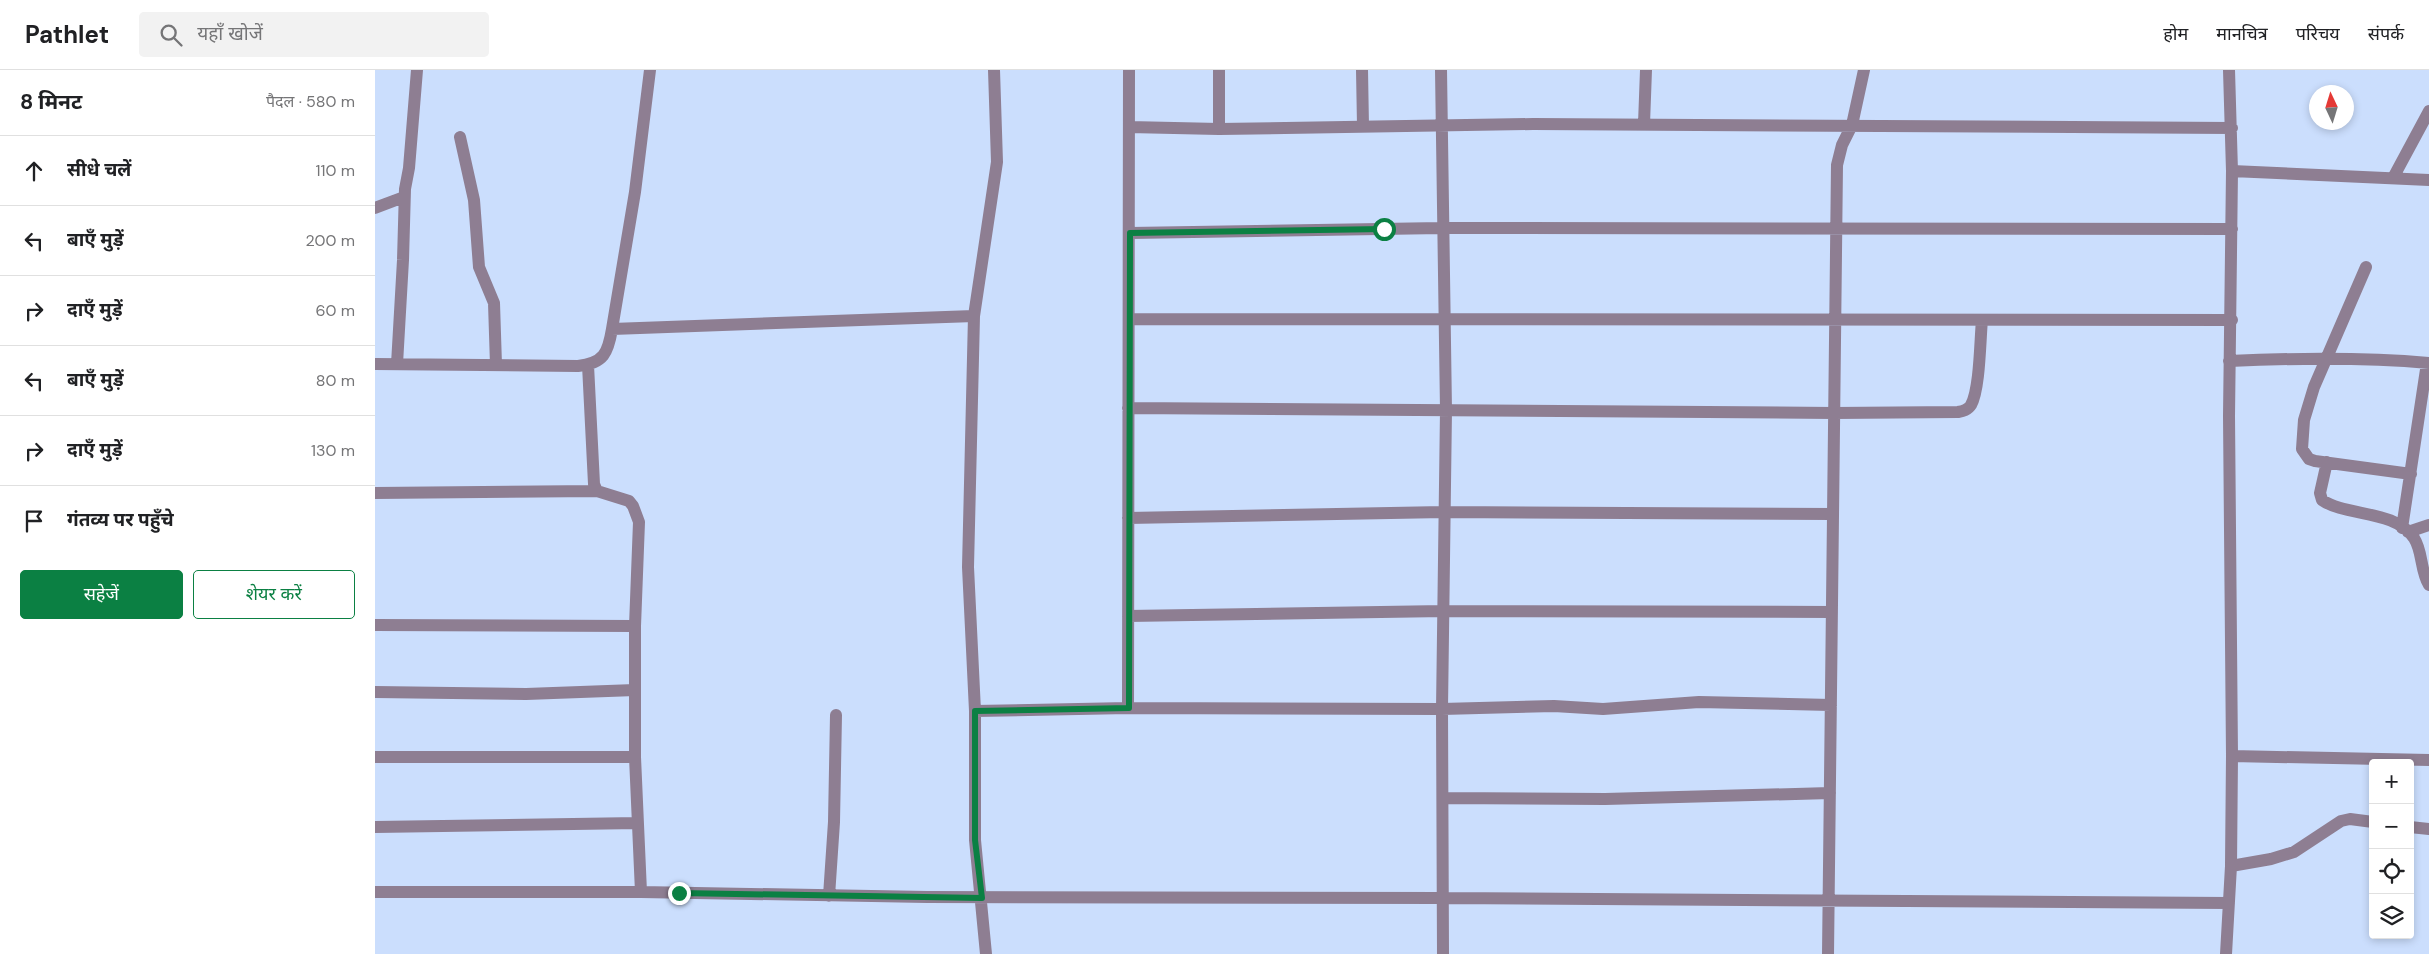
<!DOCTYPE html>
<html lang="hi">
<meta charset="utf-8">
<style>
:root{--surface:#fff;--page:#f2f2f2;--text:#202124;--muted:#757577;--line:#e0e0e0;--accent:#0b8043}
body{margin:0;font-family:"DM Sans","Noto Sans Devanagari",sans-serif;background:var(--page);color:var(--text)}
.controls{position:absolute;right:15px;bottom:15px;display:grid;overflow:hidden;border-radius:5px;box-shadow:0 2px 8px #0003}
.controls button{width:45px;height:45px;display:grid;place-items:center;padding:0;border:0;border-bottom:1px solid var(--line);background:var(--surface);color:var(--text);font:25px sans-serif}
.compass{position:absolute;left:1934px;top:15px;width:45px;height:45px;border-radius:50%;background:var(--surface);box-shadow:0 2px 8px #0003;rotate:356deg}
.stop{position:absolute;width:15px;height:15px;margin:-11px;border:4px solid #0b8043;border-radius:50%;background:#fff}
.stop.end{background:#0b8043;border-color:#fff;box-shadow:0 1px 5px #0008}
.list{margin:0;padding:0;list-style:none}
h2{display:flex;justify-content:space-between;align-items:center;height:65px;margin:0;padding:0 20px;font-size:21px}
h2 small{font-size:16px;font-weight:400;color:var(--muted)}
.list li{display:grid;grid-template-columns:32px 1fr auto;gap:15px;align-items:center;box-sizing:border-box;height:70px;padding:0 20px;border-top:1px solid var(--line)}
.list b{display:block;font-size:19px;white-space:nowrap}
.list em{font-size:16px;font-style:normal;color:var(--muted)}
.actions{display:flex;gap:10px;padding:15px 20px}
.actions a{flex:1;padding:11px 0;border:1px solid var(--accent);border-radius:5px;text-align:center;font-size:18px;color:var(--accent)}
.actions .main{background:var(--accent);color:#fff}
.icon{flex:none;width:28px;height:28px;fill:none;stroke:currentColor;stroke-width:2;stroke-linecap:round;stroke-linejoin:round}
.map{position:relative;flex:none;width:2054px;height:884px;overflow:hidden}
header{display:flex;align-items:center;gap:30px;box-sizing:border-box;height:70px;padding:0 25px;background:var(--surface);border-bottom:1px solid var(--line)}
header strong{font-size:24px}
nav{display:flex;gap:28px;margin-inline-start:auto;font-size:18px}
.search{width:350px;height:45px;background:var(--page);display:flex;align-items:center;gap:12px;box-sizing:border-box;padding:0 18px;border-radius:5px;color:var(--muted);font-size:19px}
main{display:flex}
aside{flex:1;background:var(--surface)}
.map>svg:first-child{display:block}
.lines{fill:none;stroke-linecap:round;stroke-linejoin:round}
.minor{stroke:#8e7e92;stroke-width:12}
.route{stroke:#0b8043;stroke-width:6}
</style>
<header>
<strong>Pathlet</strong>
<div class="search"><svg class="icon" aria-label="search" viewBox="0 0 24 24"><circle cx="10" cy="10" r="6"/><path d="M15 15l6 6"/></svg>यहाँ खोजें</div>
<nav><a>होम</a><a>मानचित्र</a><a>परिचय</a><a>संपर्क</a></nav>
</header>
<main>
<aside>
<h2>8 मिनट<small>पैदल · 580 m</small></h2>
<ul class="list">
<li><svg class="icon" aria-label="ahead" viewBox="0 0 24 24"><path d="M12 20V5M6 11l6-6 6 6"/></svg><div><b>सीधे चलें</b></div><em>110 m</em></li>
<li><svg class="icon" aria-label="left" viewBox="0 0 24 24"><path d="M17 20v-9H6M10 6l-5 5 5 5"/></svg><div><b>बाएँ मुड़ें</b></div><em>200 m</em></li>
<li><svg class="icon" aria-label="right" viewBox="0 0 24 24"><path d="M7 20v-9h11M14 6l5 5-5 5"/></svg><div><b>दाएँ मुड़ें</b></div><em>60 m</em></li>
<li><svg class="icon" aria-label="left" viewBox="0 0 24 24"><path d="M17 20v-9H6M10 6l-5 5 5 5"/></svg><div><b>बाएँ मुड़ें</b></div><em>80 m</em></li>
<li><svg class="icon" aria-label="right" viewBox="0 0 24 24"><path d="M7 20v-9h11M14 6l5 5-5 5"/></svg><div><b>दाएँ मुड़ें</b></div><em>130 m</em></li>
<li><svg class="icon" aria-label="arrive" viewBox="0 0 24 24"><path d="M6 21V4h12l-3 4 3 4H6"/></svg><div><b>गंतव्य पर पहुँचे</b></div></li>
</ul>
<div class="actions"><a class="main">सहेजें</a><a>शेयर करें</a></div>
</aside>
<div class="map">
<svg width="2054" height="884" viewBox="0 0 2054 884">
<rect width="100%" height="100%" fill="#cbdefd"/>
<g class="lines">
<path class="minor" d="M987 0 988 56
M1066 0 1071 340 1067 639 1068 884
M1269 54 1271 0
M754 57 844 59 1158 54 1857 58
M844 59V0
M85 67 99 130 104 197 119 233 121 295
M1857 101 2054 110
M2018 108 2054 41
M0 138 29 127
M755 163 1067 158 1857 159
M1991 197 1939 317 1929 350 1927 379 1934 389 1940 391 2036 404
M599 246 622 92 619 0
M754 249 1857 250
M237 259 599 246 593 497 600 641V770L611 884
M1854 291C1921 288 1987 287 2054 293
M0 294 203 296C229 293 233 283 237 259L260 122 275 0
M22 294 28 190 30 119 34 98 42 0
M213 295 219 414 222 421 254 431 258 436 264 452 260 556V687L266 822
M753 338 1459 343 1583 342C1588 341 1593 340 1596 335 1605 319 1605 270 1607 250
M1952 392 1945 423 1947 430C1971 447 2019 439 2039 468 2048 482 2045 500 2054 515
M0 423 222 421
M753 448 1069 442 1458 444
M2027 458 2052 293
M2033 462 2054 455
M753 546 1069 541 1457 542
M0 555 260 556
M0 622 151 624 260 620
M753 638 754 0
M600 641 753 638 1067 639 1179 636 1228 639 1324 632 1456 635
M1857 686 2054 690
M0 687H260
M1068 728 1230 729 1455 723
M0 757 263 753
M2035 757 2054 759
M1856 796 1896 789 1919 782 1966 751 1975 749 1998 752
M0 822H266L552 827 1069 828 1854 833
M454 826 459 752 461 645
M1453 884 1462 95 1467 75 1477 55 1489 0
M1851 884 1856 796 1857 686 1854 346 1857 101 1854 0"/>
</g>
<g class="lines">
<path class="route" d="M304 823 607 828 600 770V641L754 638 755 163 1009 159"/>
</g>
</svg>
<div class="controls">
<button>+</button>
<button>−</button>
<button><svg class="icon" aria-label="locate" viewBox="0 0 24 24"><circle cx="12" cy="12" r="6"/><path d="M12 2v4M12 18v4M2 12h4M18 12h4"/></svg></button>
<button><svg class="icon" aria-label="layers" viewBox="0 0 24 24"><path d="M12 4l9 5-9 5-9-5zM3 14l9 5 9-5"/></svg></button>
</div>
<svg class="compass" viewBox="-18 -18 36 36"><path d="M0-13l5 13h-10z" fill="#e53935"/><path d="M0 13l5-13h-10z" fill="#757577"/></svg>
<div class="stop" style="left:1009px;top:159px"></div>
<div class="stop end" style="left:304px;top:823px"></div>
</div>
</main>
